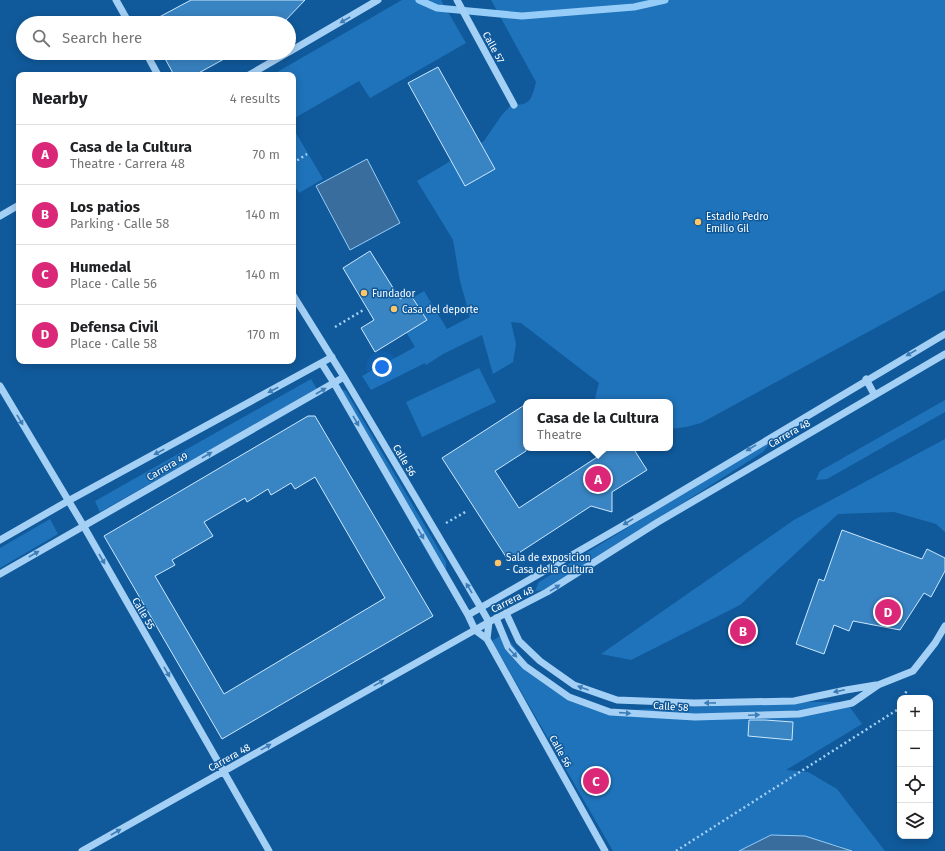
<!DOCTYPE html>
<meta charset="utf-8">
<style>
:root{--surface:#fff;--page:#f2f2f2;--text:#202124;--muted:#757577;--line:#e0e0e0;--accent:#db2777}
body{margin:0;font-family:"Fira Sans",sans-serif;background:var(--page);color:var(--text)}
.controls{position:absolute;right:12px;bottom:12px;display:grid;overflow:hidden;border-radius:8px;box-shadow:0 2px 10px #0003}
.controls button{width:36px;height:36px;display:grid;place-items:center;padding:0;border:0;border-bottom:1px solid var(--line);background:var(--surface);color:var(--text);font:20px sans-serif}
.you{position:absolute;left:382px;top:367px;width:14px;height:14px;margin:-10px;border:3px solid #fff;border-radius:50%;background:#1a73e8;box-shadow:0 0 0 6px #1a73e833}
.badge{display:grid;place-items:center;width:26px;height:26px;border-radius:50%;background:var(--accent);color:#fff;font-size:13px;font-weight:700}
.pin{position:absolute;translate:-50% -50%;border:2px solid #fff;box-shadow:0 1px 4px #0006}
.popup{position:absolute;left:523px;top:399px;width:150px;height:52px;box-sizing:border-box;display:grid;place-content:center;border-radius:8px;background:var(--surface);filter:drop-shadow(0 1px 3px #0005);font-size:13px;white-space:nowrap;color:var(--muted)}
.popup b{font-size:15px;color:var(--text)}
.popup::after{content:'';position:absolute;left:50%;top:100%;margin-left:-8px;border:8px solid transparent;border-top-color:var(--surface)}
.list{margin:0;padding:0;list-style:none}
h2{display:flex;justify-content:space-between;align-items:center;height:52px;margin:0;padding:0 16px;font-size:17px}
h2 small{font-size:13px;font-weight:400;color:var(--muted)}
.list li{display:grid;grid-template-columns:26px 1fr auto;gap:12px;align-items:center;box-sizing:border-box;height:60px;padding:0 16px;border-top:1px solid var(--line)}
.list b{display:block;font-size:15px;white-space:nowrap}
.list p{margin:0;font-size:13px;white-space:nowrap;color:var(--muted)}
.list em{font-size:13px;font-style:normal;color:var(--muted)}
.icon{flex:none;width:22px;height:22px;fill:none;stroke:currentColor;stroke-width:2;stroke-linecap:round;stroke-linejoin:round}
.map{position:relative;flex:none;width:945px;height:851px;overflow:hidden}
.search{position:absolute;background:var(--surface);box-shadow:0 2px 10px #0003;left:16px;top:16px;width:280px;height:44px;display:flex;align-items:center;gap:10px;box-sizing:border-box;padding:0 14px;border-radius:22px;color:var(--muted);font-size:15px}
.panel{position:absolute;background:var(--surface);box-shadow:0 2px 10px #0003;left:16px;top:72px;width:280px;height:292px;border-radius:8px}
.map>svg:first-child{display:block}
.green{fill:#1f73ba}
.water{fill:#396d9d;stroke:#96cdf8}
.lines{fill:none;stroke-linecap:round;stroke-linejoin:round}
.stream{stroke:#96cdf8;stroke-width:7}
.building{fill:#3984c3;stroke:#cde8fe;fill-rule:evenodd}
.path{stroke:#a5d0f5;stroke-width:2.5;stroke-dasharray:2 3;stroke-linecap:butt}
.minor{stroke:#a5d0f5;stroke-width:7}
.oneway{fill:#3d7db7}
.poi-dot{fill:#ffc668;stroke:#105a9c;stroke-width:1.5}
.labels{text-anchor:middle;stroke-width:3;stroke-linejoin:round;paint-order:stroke}
.street-label{font-size:10px;fill:#fff;stroke:#105a9c}
.poi-label{font-size:10px;fill:#fff;stroke:#105a9c;text-anchor:start}
</style>
<div class="map">
<svg width="945" height="851" viewBox="0 0 945 851">
<rect width="100%" height="100%" fill="#105a9c"/>
<path class="green" d="M402 0H441L466 43 370 98 359 81 293 119V75H272Z
M491 0H945V290L701 423 686 427 670 429V402H594L599 383 521 323 511 322 516 344 513 362 493 374 482 335 443 354 426 365 425 363 371 390 362 376 415 347 393 310 424 291 447 329 470 317 460 281 453 240 417 181 484 141 501 116 512 104C530 107 532 98 536 82Z
M293 128 323 179 299 193 293 183Z
M479 368 496 402 422 437 406 402Z
M311 379 317 389 100 512 95 501Z
M338 388 346 391 446 562V574L437 570 338 395Z
M945 400V412L827 479 816 480 820 471Z
M945 439V532L936 524 894 512 838 514 740 605 631 660 601 654 794 520Z
M770 443 763 452 546 590 535 591 539 582 759 447Z
M50 519 58 534 0 568V548Z
M504 634 537 676 568 697 605 711 809 702H846L862 724 786 770 808 772 837 789 885 851H852L837 845 772 835 739 851H677L692 837 676 851H613L492 641Z"/>
<path class="water" d="M367 159 400 223 350 250 316 186Z
M771 835 805 836 852 851H739Z"/>
<g class="lines">
<path class="stream" d="M419 0 437 8 522 16 634 7 665 0"/>
</g>
<path class="building" d="M191 0H305L283 23H148Z
M162 53H235L195 75H174Z
M438 67 495 169 465 186 408 83Z
M370 251 400 299 410 294 427 320 375 352 361 328 374 320 343 268Z
M526 404V451L495 471 519 508 611 448H633L647 470 612 492V512L591 506 508 560 442 458Z
M308 416H315L433 616 222 739 104 536ZM315 477 385 598 224 694 155 576 175 565 172 560 213 536 204 522 245 498 247 502 268 489 271 495 291 483 295 489Z
M842 530 922 559 927 549 945 558V571L931 597 924 593 900 630 853 621 849 631 834 625 824 654 796 644 819 579 824 581Z
M749 720H765L793 722 792 740 748 736Z"/>
<g class="lines">
<path class="path" d="M293 163 307 154
M335 327 365 309
M446 523 467 511
M904 698 907 689
M676 851 900 708"/>
<path class="minor" d="M116 0 129 23
M457 0 514 105
M289 52 378 0
M146 53 158 75
M249 75 287 53
M0 216 19 205
M293 295 344 377 481 608 489 622 487 639
M322 364 334 383 468 615 475 630 487 639 605 851
M866 379 874 394
M0 386 83 525 269 851
M0 540 68 501 332 357
M0 574 344 377
M506 613 519 641 540 661 574 685 617 700 694 703 794 701 846 690 876 685
M468 615 650 510 945 334
M496 618 508 647 525 666 569 697 610 712 695 717 799 714 852 703 878 685 913 671 935 643 945 626
M82 851 489 622 547 592 658 522 945 354"/>
</g>
<defs><path id="oneway-solid" d="M-6-.8H1V-3.2L6.5 0L1 3.2V.8H-6Z"/></defs>
<g class="oneway">
<use href="#oneway-solid" transform="translate(345 20) rotate(150)"/>
<use href="#oneway-solid" transform="translate(911 353) rotate(150)"/>
<use href="#oneway-solid" transform="translate(273 390) rotate(152)"/>
<use href="#oneway-solid" transform="translate(321 391) rotate(-30)"/>
<use href="#oneway-solid" transform="translate(20 420) rotate(59)"/>
<use href="#oneway-solid" transform="translate(356 421) rotate(60)"/>
<use href="#oneway-solid" transform="translate(751 448) rotate(149)"/>
<use href="#oneway-solid" transform="translate(159 452) rotate(152)"/>
<use href="#oneway-solid" transform="translate(207 455) rotate(-30)"/>
<use href="#oneway-solid" transform="translate(628 522) rotate(149)"/>
<use href="#oneway-solid" transform="translate(421 534) rotate(60)"/>
<use href="#oneway-solid" transform="translate(34 554) rotate(-30)"/>
<use href="#oneway-solid" transform="translate(102 559) rotate(60)"/>
<use href="#oneway-solid" transform="translate(469 588) rotate(-121)"/>
<use href="#oneway-solid" transform="translate(555 588) rotate(-32)"/>
<use href="#oneway-solid" transform="translate(513 653) rotate(47)"/>
<use href="#oneway-solid" transform="translate(167 672) rotate(60)"/>
<use href="#oneway-solid" transform="translate(379 683) rotate(-29)"/>
<use href="#oneway-solid" transform="translate(583 688) rotate(-160)"/>
<use href="#oneway-solid" transform="translate(839 691) rotate(168)"/>
<use href="#oneway-solid" transform="translate(710 703) rotate(179)"/>
<use href="#oneway-solid" transform="translate(625 713) rotate(4)"/>
<use href="#oneway-solid" transform="translate(754 715) rotate(-2)"/>
<use href="#oneway-solid" transform="translate(266 747) rotate(-29)"/>
<use href="#oneway-solid" transform="translate(116 832) rotate(-30)"/>
</g>
<g class="poi-dot">
<circle cx="698" cy="222" r="4"/>
<circle cx="364" cy="293" r="4"/>
<circle cx="394" cy="309" r="4"/>
<circle cx="498" cy="563" r="4"/>
</g>
<g class="labels">
<g class="street-label">
<text transform="translate(494 47) rotate(61)" y="4">Calle 57</text>
<text transform="translate(789 433) rotate(-30)" y="4">Carrera 48</text>
<text transform="translate(405 460) rotate(59)" y="4">Calle 56</text>
<text transform="translate(167 466) rotate(-30)" y="4">Carrera 49</text>
<text transform="translate(512 599) rotate(-27)" y="4">Carrera 48</text>
<text transform="translate(144 613) rotate(60)" y="4">Calle 55</text>
<text transform="translate(671 706) rotate(4)" y="4">Calle 58</text>
<text transform="translate(561 751) rotate(61)" y="4">Calle 56</text>
<text transform="translate(229 757) rotate(-29)" y="4">Carrera 48</text>
</g>
<g class="poi-label">
<text x="706" y="220">Estadio Pedro<tspan x="706" dy="12">Emilio Gil</tspan></text>
<text x="372" y="297">Fundador</text>
<text x="402" y="313">Casa del deporte</text>
<text x="506" y="561">Sala de exposicion<tspan x="506" dy="12">- Casa de la Cultura</tspan></text>
</g>
</g>
</svg>
<div class="controls">
<button>+</button>
<button>−</button>
<button><svg class="icon" aria-label="locate" viewBox="0 0 24 24"><circle cx="12" cy="12" r="6"/><path d="M12 2v4M12 18v4M2 12h4M18 12h4"/></svg></button>
<button><svg class="icon" aria-label="layers" viewBox="0 0 24 24"><path d="M12 4l9 5-9 5-9-5zM3 14l9 5 9-5"/></svg></button>
</div>
<div class="you"></div>
<div class="pin badge" style="left:598px;top:479px">A</div>
<div class="popup"><b>Casa de la Cultura</b>Theatre</div>
<div class="pin badge" style="left:743px;top:631px">B</div>
<div class="pin badge" style="left:596px;top:781px">C</div>
<div class="pin badge" style="left:888px;top:612px">D</div>
<div class="search"><svg class="icon" aria-label="search" viewBox="0 0 24 24"><circle cx="10" cy="10" r="6"/><path d="M15 15l6 6"/></svg>Search here</div>
<section class="panel">
<h2>Nearby<small>4 results</small></h2>
<ul class="list">
<li><span class="badge">A</span><div><b>Casa de la Cultura</b><p>Theatre · Carrera 48</p></div><em>70 m</em></li>
<li><span class="badge">B</span><div><b>Los patios</b><p>Parking · Calle 58</p></div><em>140 m</em></li>
<li><span class="badge">C</span><div><b>Humedal</b><p>Place · Calle 56</p></div><em>140 m</em></li>
<li><span class="badge">D</span><div><b>Defensa Civil</b><p>Place · Calle 58</p></div><em>170 m</em></li>
</ul>
</section>
</div>
